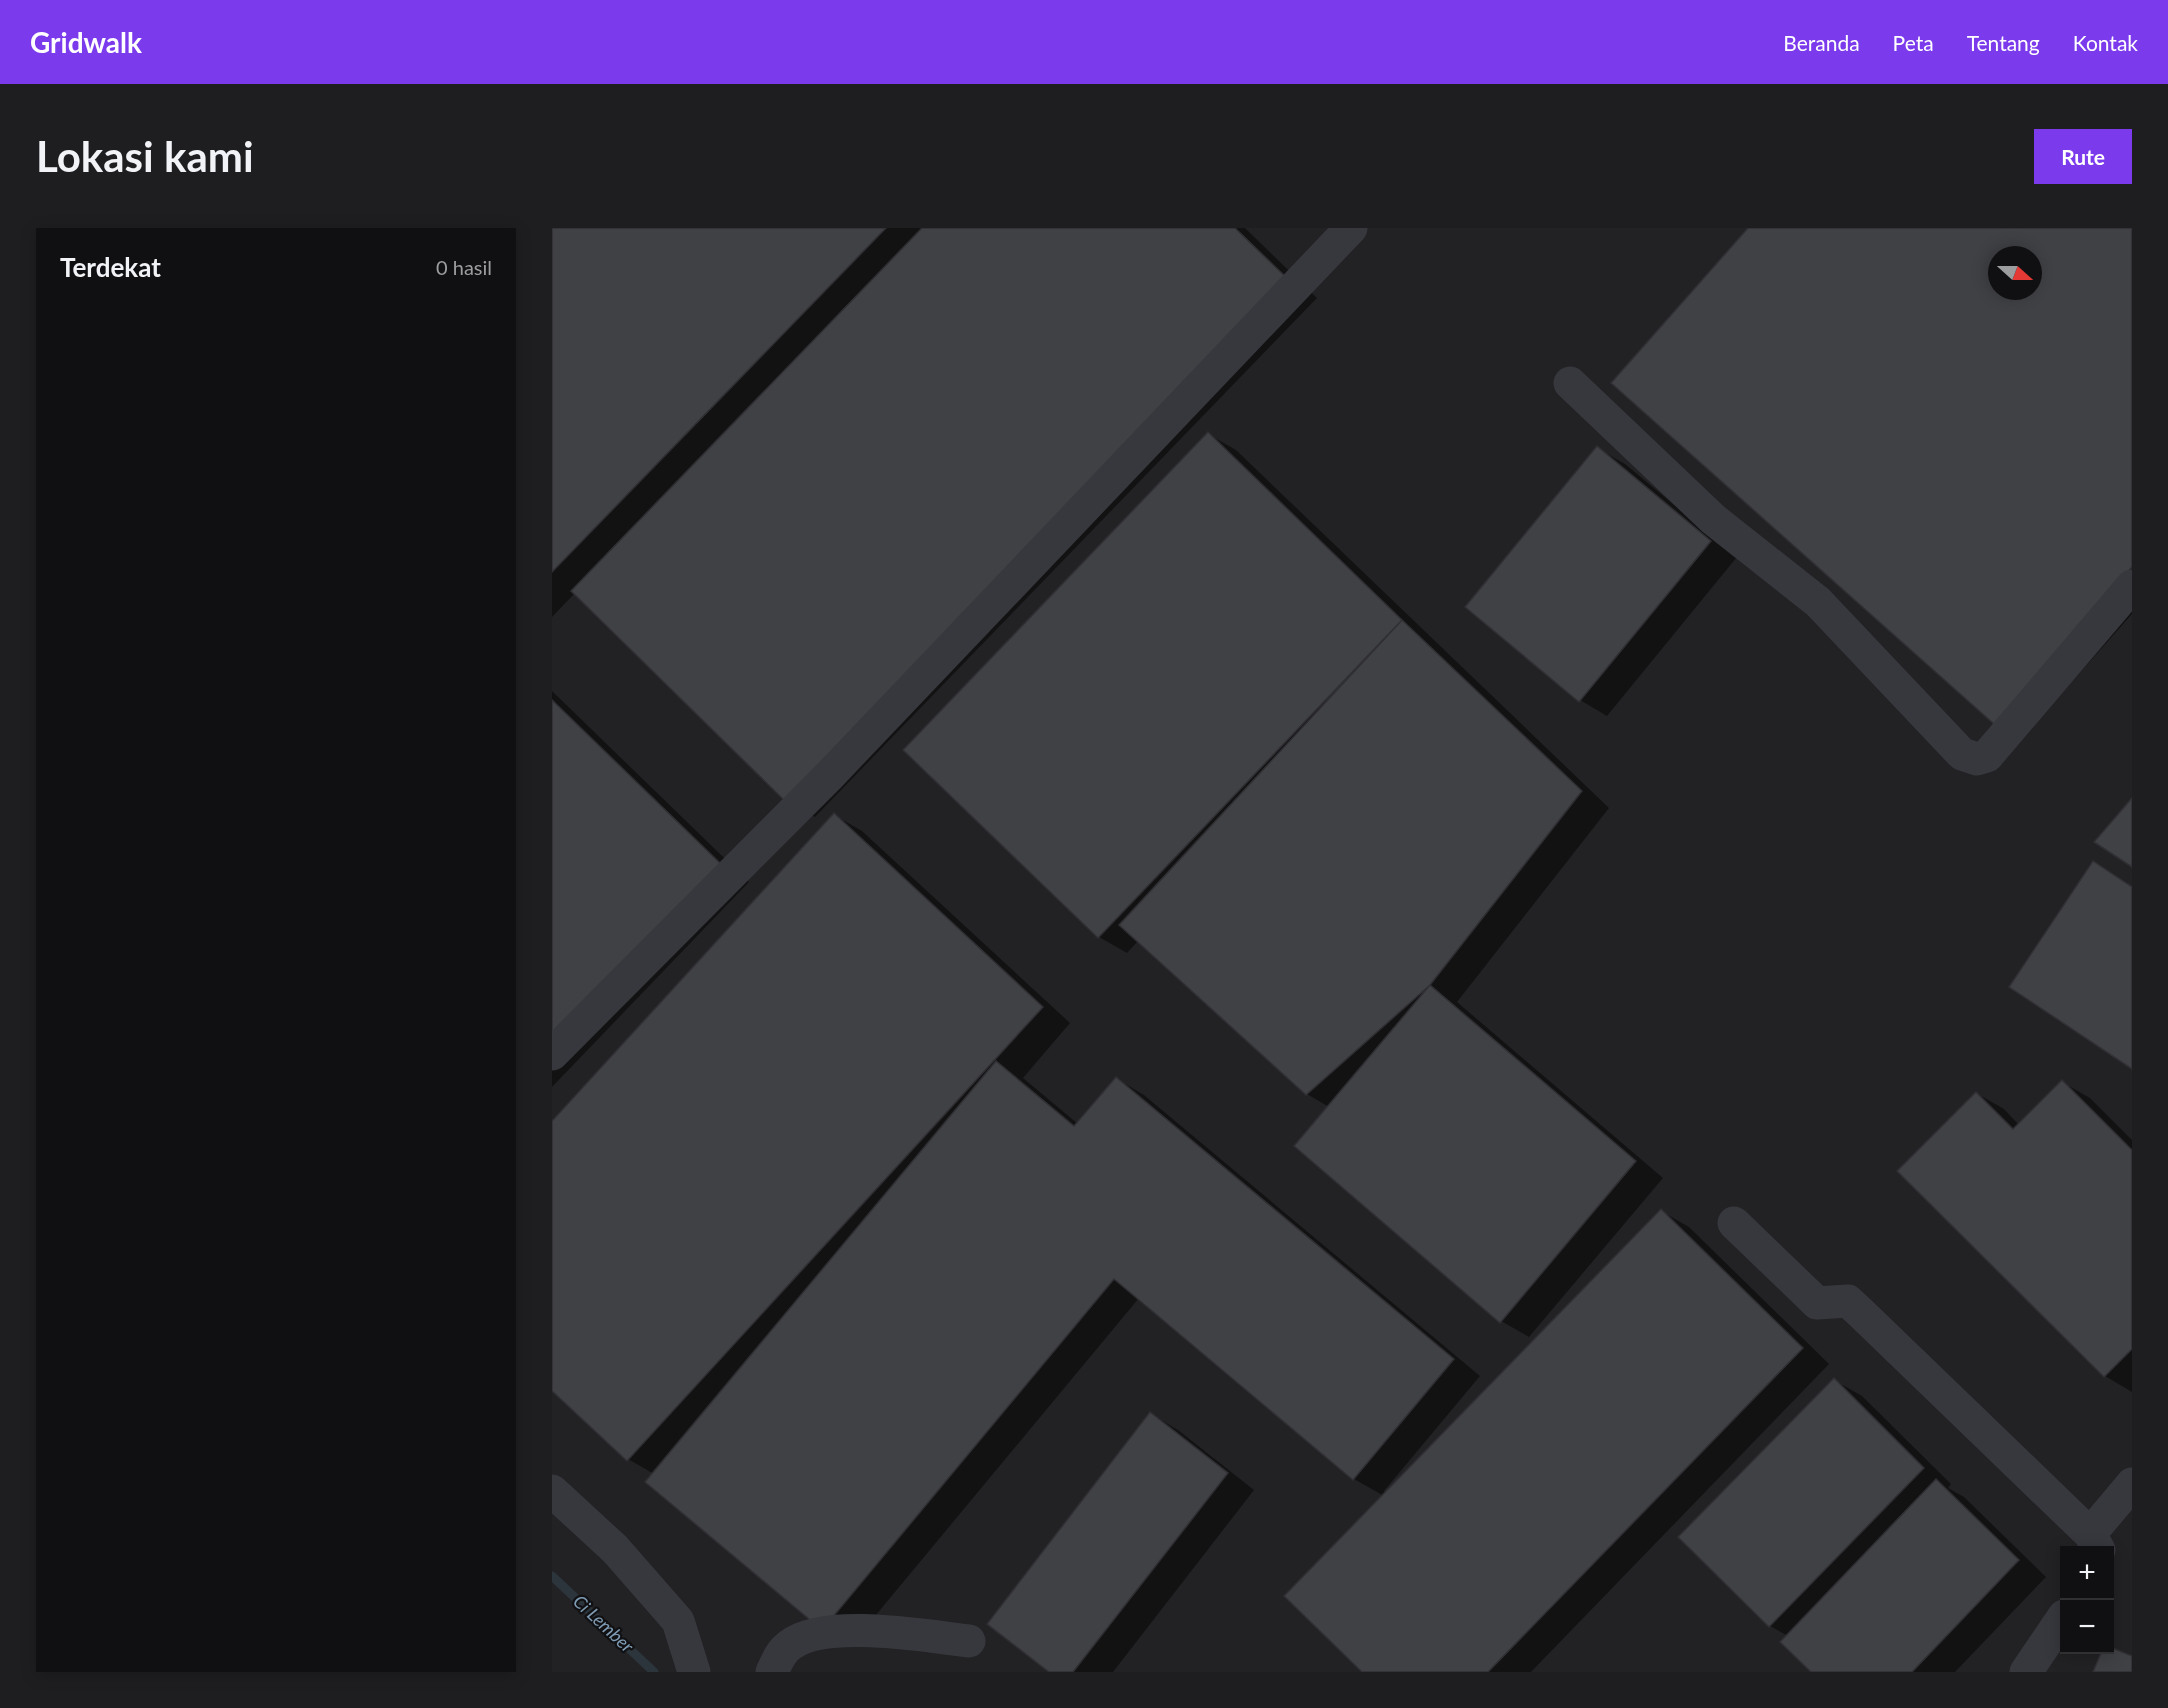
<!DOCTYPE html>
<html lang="id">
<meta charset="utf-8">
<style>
:root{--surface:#101012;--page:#1e1e20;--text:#f1f3f6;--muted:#9c9d9f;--line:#303032;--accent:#7c3aed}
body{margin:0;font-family:Lato,sans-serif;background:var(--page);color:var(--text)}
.controls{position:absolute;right:18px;bottom:18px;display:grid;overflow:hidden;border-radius:0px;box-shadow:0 3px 15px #0003}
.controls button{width:54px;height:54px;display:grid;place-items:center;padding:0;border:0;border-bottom:2px solid var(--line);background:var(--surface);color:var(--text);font:30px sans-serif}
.compass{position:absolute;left:1436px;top:18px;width:54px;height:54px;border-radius:50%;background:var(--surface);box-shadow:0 3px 15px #0003;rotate:111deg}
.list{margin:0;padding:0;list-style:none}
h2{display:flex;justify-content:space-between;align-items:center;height:78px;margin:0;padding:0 24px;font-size:26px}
h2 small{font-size:20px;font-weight:400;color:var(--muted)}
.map{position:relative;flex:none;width:1580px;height:1444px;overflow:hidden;border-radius:0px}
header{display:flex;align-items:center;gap:36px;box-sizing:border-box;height:84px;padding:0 30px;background:var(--accent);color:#fff}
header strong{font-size:28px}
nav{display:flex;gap:33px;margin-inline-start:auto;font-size:21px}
.intro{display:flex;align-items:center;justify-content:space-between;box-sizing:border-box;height:144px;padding:0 36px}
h1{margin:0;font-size:42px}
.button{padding:15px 27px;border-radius:0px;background:var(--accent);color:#fff;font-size:21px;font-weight:700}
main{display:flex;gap:36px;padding:0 36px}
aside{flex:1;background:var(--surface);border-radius:0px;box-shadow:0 3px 15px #0003}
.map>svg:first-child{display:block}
.built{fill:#222225;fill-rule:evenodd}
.shadow{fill:#0007;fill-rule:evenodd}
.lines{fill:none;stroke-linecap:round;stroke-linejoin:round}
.stream{stroke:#2c353c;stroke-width:9}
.building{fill:#404145;stroke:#303034;stroke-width:1.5;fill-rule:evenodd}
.minor{stroke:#37383d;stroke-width:33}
.labels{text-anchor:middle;stroke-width:4.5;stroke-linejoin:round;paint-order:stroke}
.water-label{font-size:18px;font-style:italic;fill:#7f9bb3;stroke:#111113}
</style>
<header>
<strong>Gridwalk</strong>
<nav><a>Beranda</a><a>Peta</a><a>Tentang</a><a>Kontak</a></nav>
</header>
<div class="intro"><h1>Lokasi kami</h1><a class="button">Rute</a></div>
<main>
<aside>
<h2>Terdekat<small>0 hasil</small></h2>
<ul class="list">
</ul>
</aside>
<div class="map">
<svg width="1580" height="1444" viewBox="0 0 1580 1444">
<rect width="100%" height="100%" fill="#161618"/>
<path class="built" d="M0 0H1580V1444H0ZM1445 27H1481V63H1445ZM1512 1322H1558V1422H1512Z"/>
<path class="shadow" d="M0 0H693L765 70 263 589 235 573 23 365 0 389Z
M1198 0H1580V386L1470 510ZM1445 27H1481V63H1445Z
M656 206 684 222 1057 580 905 774 1111 950 977 1109 949 1093 777 879 755 866 587 712 575 725 547 709 354 522Z
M1045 220 1073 236 1185 329 1055 488 1028 472Z
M0 463 197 654 0 859Z
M282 587 310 603 518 795 471 850 526 896 565 851 592 867 928 1148 832 1263 834 1265 1109 983 1137 999 1277 1136 979 1444H812L734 1368 832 1268 802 1251 587 1070 299 1417 102 1246 76 1231 0 1161V895Z
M1510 854 1538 870 1580 912V1164L1553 1148 1424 865 1452 881 1467 897Z
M1282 1152 1310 1168 1399 1256 1396 1260 1412 1269 1494 1349 1403 1444H1261L1231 1414 1236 1408 1218 1398Z
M599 1186 626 1202 702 1262 561 1444H499L437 1396Z"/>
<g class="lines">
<path class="stream" d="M0 1348 102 1444"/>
</g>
<path class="building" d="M0 0H334L0 344Z
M370 0H683L738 53 234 574 19 363Z
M1196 0H1580V339L1442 496 1059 155ZM1445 27H1481V63H1445Z
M656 204 850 392 546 710 351 522Z
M1045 218 1159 313 1027 474 913 379Z
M850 392 1030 563 878 757 754 867 567 697Z
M0 472 170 637 0 814Z
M1580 570V639L1542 614Z
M282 585 491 779 75 1233 0 1163V893Z
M1541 633 1580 659V841L1457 759Z
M878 757 1084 933 948 1095 742 918Z
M444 833 522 898 564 849 902 1131 801 1252 562 1051 270 1402 93 1254Z
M1510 852 1580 922V1121L1552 1149 1345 943 1424 864 1461 901Z
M1109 981 1251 1120 936 1444H810L732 1368Z
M1282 1150 1372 1240 1217 1399 1126 1309Z
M598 1184 676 1245 521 1444H497L435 1396Z
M1384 1251 1467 1332 1360 1444H1259L1228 1414Z
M1558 1419 1580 1428V1444H1541L1550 1422Z"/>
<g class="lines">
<path class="minor" d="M1018 155 1161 291 1266 374 1410 526 1425 531 1435 528 1580 358
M0 826 278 547 799 0
M1182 995 1265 1075 1296 1073 1310 1086 1538 1306 1547 1322
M0 1263 63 1321 126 1393 142 1444
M1538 1306 1580 1256
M220 1444C225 1434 228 1424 238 1417 273 1390 374 1408 417 1413
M1474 1444 1512 1388"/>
</g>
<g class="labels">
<g class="water-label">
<text transform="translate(51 1396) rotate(43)" y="6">Ci Lember</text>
</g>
</g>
</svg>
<div class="controls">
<button>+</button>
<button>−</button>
</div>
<svg class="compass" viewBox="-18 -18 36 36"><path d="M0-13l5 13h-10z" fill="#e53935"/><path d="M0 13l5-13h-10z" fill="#9c9d9f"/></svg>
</div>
</main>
